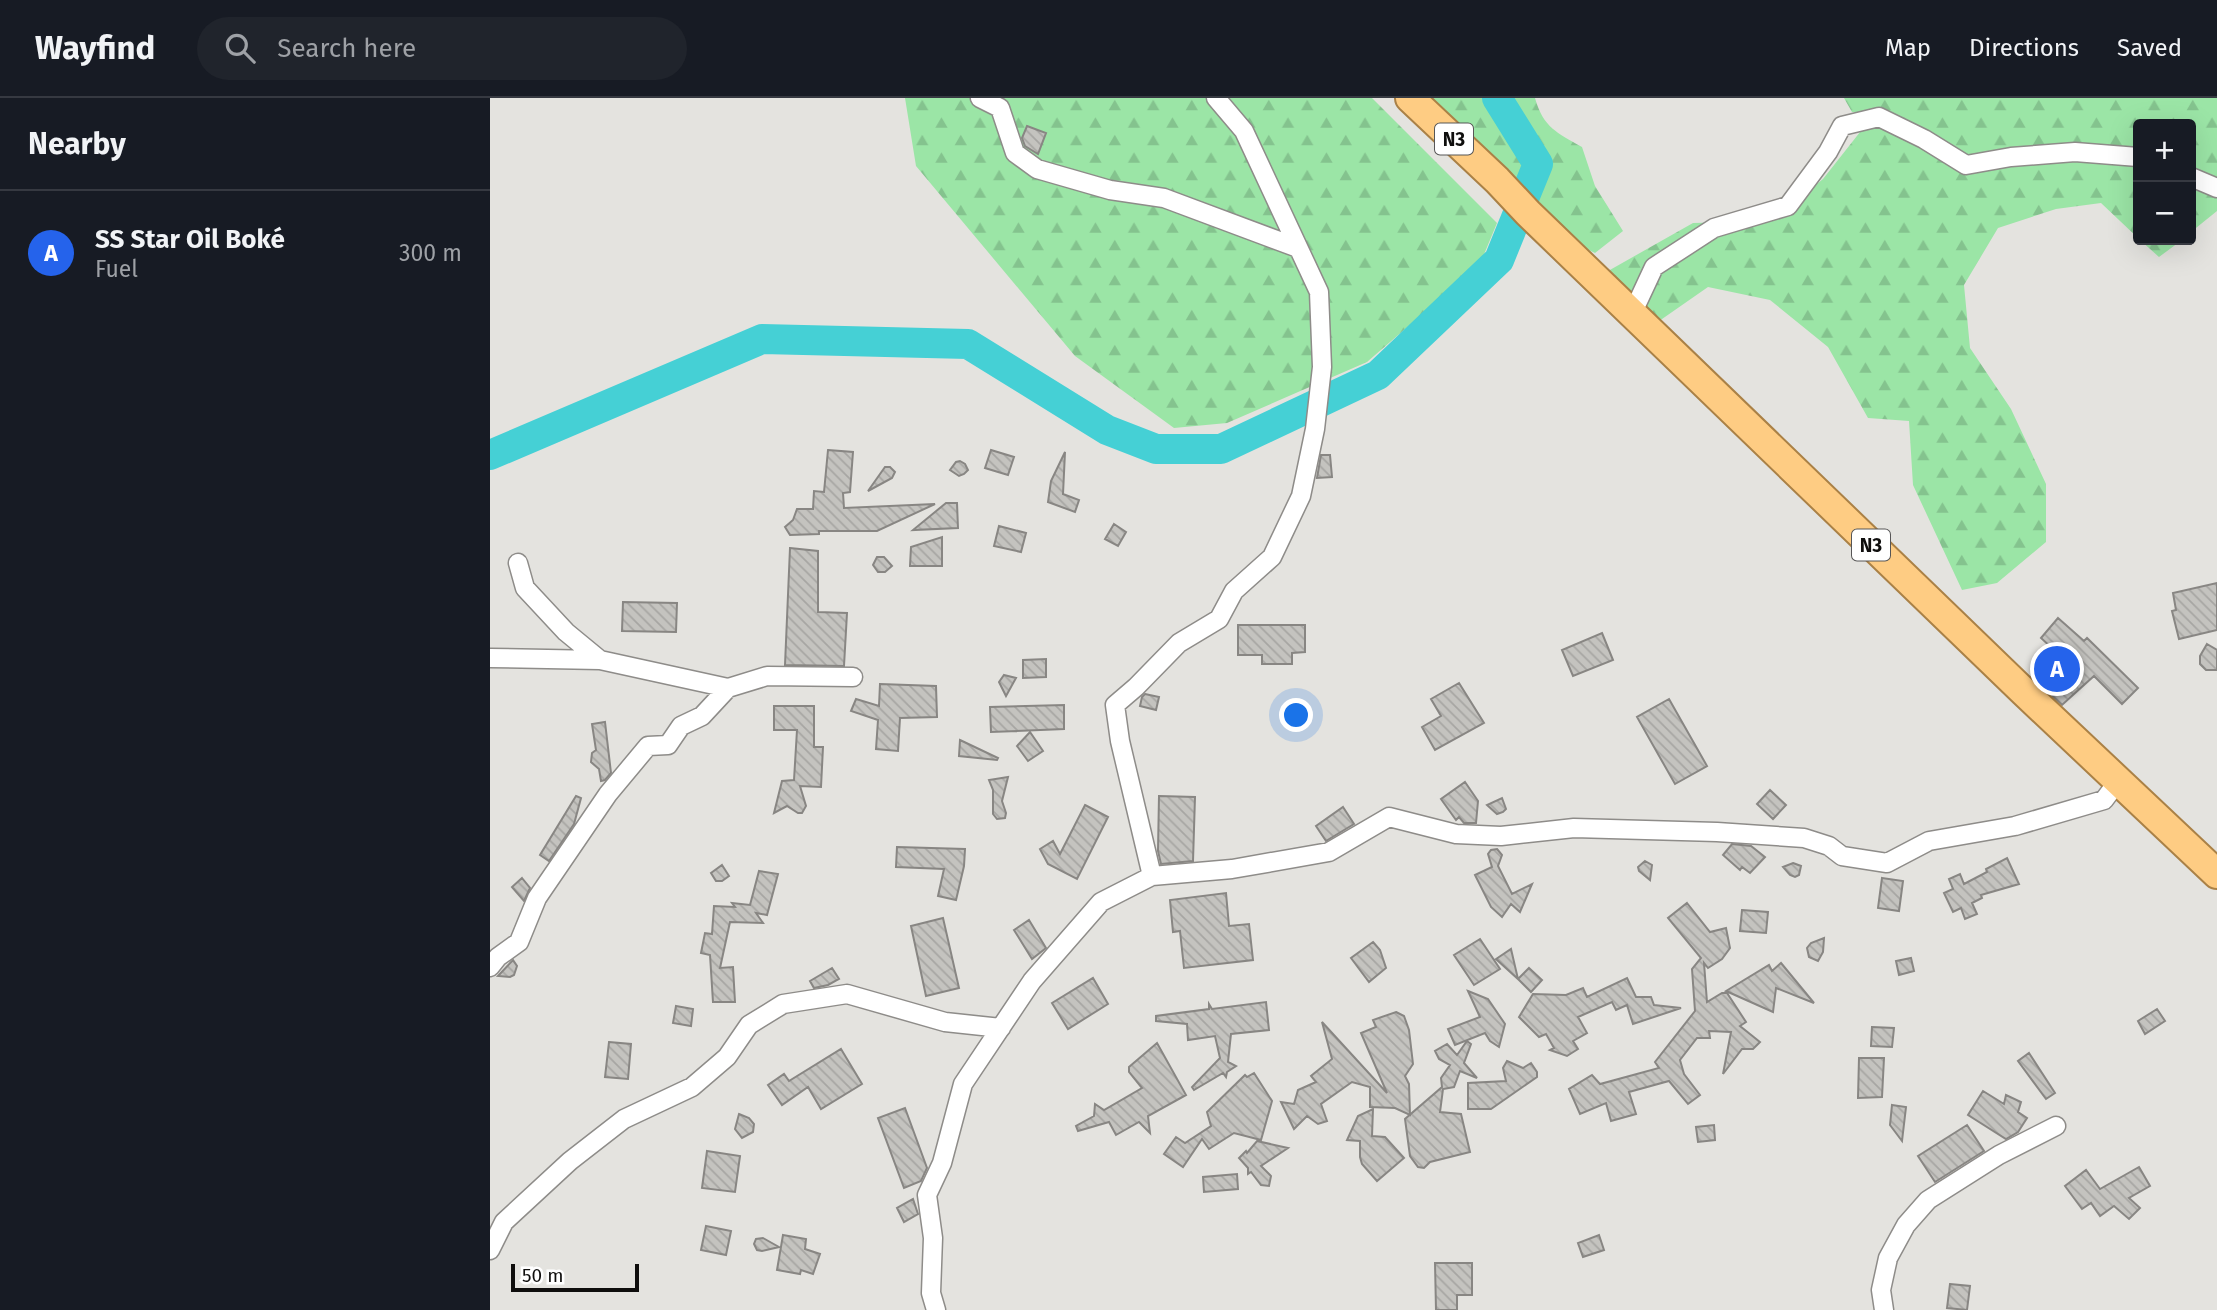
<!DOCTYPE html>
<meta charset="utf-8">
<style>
:root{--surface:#171b24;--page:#20242c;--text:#f1f3f6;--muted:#9ea1a6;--line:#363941;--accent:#2563eb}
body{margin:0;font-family:"Fira Sans",sans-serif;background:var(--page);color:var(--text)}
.controls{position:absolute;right:21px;top:21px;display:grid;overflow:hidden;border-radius:7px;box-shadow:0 7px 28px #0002}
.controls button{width:63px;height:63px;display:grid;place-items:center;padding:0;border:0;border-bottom:2px solid var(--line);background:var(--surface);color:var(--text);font:35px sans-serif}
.scale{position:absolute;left:21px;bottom:18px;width:128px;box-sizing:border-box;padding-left:7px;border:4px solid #0f0e0d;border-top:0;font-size:19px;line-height:24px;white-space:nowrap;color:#0f0e0d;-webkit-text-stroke:5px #fff;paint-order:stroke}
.you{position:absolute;left:807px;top:618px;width:24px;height:24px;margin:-18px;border:5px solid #fff;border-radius:50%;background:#1a73e8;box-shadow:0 0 0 10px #1a73e833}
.badge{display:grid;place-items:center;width:46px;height:46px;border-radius:50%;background:var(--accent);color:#fff;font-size:23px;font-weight:700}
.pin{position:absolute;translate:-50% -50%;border:4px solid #fff;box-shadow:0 2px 7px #0006}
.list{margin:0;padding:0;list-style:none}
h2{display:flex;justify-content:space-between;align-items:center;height:91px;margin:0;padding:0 28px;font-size:30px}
h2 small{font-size:23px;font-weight:400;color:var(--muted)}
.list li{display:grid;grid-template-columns:46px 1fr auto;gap:21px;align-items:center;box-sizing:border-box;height:126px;padding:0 28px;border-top:2px solid var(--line)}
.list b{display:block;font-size:26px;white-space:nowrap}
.list p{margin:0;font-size:23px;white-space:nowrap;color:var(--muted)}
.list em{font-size:23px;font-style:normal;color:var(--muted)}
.icon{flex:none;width:38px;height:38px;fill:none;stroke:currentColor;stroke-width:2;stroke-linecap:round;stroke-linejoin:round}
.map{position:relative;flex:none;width:1727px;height:1212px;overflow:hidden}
header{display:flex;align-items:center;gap:42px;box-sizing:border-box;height:98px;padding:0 35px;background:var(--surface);border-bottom:2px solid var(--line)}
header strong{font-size:33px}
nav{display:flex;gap:38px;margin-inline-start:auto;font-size:24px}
.search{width:490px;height:63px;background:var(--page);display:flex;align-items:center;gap:18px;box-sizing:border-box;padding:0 24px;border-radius:38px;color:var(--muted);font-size:26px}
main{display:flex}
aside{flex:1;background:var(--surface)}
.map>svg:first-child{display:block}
.forest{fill:url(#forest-firs)}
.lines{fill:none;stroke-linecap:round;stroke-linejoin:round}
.river{stroke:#45d0d5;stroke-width:30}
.building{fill:url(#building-back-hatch);stroke:#888683;stroke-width:2}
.minor-casing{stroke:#8e8c89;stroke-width:21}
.trunk-casing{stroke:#aa8146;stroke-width:32}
.minor{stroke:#fff;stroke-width:18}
.trunk{stroke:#fecc83;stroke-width:28}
.labels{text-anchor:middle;stroke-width:6;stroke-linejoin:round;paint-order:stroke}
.shield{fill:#fff;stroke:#575656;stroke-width:2}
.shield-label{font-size:19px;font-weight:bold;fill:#0f0e0d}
</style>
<header>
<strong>Wayfind</strong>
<div class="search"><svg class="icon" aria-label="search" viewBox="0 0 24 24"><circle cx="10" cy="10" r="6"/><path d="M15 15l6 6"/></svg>Search here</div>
<nav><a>Map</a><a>Directions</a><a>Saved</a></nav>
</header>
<main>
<aside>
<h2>Nearby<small></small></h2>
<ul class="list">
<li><span class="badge">A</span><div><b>SS Star Oil Boké</b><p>Fuel</p></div><em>300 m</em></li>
</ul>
</aside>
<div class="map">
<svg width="1727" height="1212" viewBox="0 0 1727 1212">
<defs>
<pattern id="forest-firs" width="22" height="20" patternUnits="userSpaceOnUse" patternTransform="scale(1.75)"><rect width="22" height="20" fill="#9be5a6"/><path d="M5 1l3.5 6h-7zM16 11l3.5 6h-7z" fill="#84c38e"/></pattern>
<pattern id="building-back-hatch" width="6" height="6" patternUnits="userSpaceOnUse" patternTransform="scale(1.75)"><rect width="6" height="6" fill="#c4c3bf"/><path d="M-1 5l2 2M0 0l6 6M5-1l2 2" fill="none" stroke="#a7a6a3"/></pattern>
</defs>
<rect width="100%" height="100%" fill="#e4e3df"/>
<path class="forest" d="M415 0H882L1007 125 990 166 877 264 737 325 684 330 585 258 426 68Z
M922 0H1045C1053 29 1067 35 1092 49L1105 88 1133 133 1105 155 1037 122Z
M1354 0H1727V113L1701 134V26H1648V140L1611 105 1566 111 1508 130 1474 187 1480 250 1521 311 1556 386V444L1507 485 1472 492 1423 387 1419 323 1378 320 1338 249 1280 202 1218 189 1162 228 1111 177 1203 125 1281 123 1333 81 1374 29 1401 15 1362 14Z
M1650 142H1692L1669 159Z"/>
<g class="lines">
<path class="river" d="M0 357 272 241 478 246 617 332 666 351H731L888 277 1009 162 1048 66 1007 0"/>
</g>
<path class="building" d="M537 28 556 35 548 56 535 48 532 40Z
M338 352 363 354 360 394 353 395 354 410 445 406 387 433H329V436L300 437 295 429 303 422 307 411H323L324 393 334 394Z
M501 352 524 359 518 377 495 370Z
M575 354 573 396 589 402 585 414 558 404 561 383Z
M831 357H840L842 379 827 380Z
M470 363 475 366 478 372 474 376 469 378 460 372 466 364Z
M395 369H400L405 374 402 380 378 393Z
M456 405H467L468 430 423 432Z
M624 426 636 434 628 448 615 441Z
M509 428 536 435 531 454 504 448Z
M452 439V468H420L421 449Z
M300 450 328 453V514L357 515 354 568 295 567Z
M387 459H394L402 468 395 474H388L383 467Z
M1727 485V532L1689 541 1682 513 1686 512 1683 495Z
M133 504 187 505 186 534 132 533Z
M1568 520 1594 543 1597 540 1648 590 1632 606 1604 578 1572 607 1553 589 1578 565 1551 540Z
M748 527H815V554L802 555V566H772V557H748Z
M1112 535 1123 562 1083 578 1072 552Z
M1717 546 1727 552V572H1716L1710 566V558Z
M556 561V579L533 580V562Z
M514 577 526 580 516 598 509 584Z
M969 585 994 625 945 652 932 629 951 618 941 601Z
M390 586 446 588 447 619 410 620 408 653 386 651 388 622 361 613 366 601 389 608Z
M655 596 669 599 666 612 650 608 652 599Z
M1179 601 1217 668 1185 686 1147 619Z
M574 607V631L501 634 500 609Z
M284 608H324V649H333L331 689 310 688 316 708 312 715H308L297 708 284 715 292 683 304 682 307 632H284Z
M115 624 121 675 115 682 111 683 109 671 101 664 102 655 106 652 102 626Z
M540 634 553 653 538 663 527 648Z
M470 642 508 660 507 662 469 658Z
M518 679 512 703 516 715 515 720 507 721 503 716V692L499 682Z
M975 684 988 703 986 725H974L969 719 966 722 951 701Z
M1280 692 1296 707 1283 721 1267 706Z
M86 698 91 700 84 726 59 763 50 757Z
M669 698 705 699 703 763 671 766 668 753Z
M1012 700 1016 711 1013 714 1007 716 997 707Z
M595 707 618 719 587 781 558 766 550 751 563 743 570 756Z
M853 709 864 726 836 743 826 728Z
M1242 746 1261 748 1275 759 1260 775 1252 769 1250 772 1233 757Z
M407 749 475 751 474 768 466 802 448 798 454 771 406 769Z
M1007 751 1012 757 1008 768 1022 796 1042 786 1030 814 1021 806 1012 819 1001 809 985 777 1002 769 998 756 1001 752Z
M1517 760 1529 786 1491 797 1492 800 1482 805 1487 816 1475 821 1471 810 1463 814 1454 795 1463 791 1459 781 1470 776 1474 786 1497 774 1496 771Z
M1155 763 1162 767 1160 782 1149 773 1148 769Z
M1303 765 1311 768 1309 777 1305 779 1300 777 1293 769Z
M232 767 239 778 232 783H226L221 775Z
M269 773 288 776 277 817 266 815 273 825 240 824 230 870 243 869 245 904H223L220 857 211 855 215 835 222 836 224 808 245 809 242 805 260 807Z
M32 780 40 790 34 803 22 789Z
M1392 780 1413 783 1409 813 1388 810Z
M736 795 739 828 759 826 763 862 694 870 690 833 683 834 680 802Z
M1197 805 1220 834 1236 830 1240 850 1232 861 1218 870 1214 865 1217 904 1232 895H1237L1256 924 1250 928 1270 944 1263 951H1252L1233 976 1241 934 1219 933 1220 940H1207L1190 962 1194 976 1210 997 1198 1006 1179 983 1139 994 1146 1016 1121 1023 1116 1005 1090 1016 1079 991 1102 977 1110 986 1169 970 1165 964 1205 913 1202 871 1211 860 1178 820Z
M1252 812 1278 814 1276 835 1250 833Z
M453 820 469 890 436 898 421 828Z
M539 822 556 850 542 861 524 832Z
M1334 840 1333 854 1328 863 1319 859 1317 850 1321 845Z
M990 841 1010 871 984 887 964 857Z
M883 844 890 852 896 870 879 884 861 860Z
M1021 851 1028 881 1006 861Z
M1421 860 1424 873 1409 877 1406 863Z
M23 862 27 868 24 877 20 879 8 878Z
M1291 865 1324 905 1286 890 1283 914 1236 893 1279 867 1282 873Z
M342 870 349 881 338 887 324 890 320 883Z
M1039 870 1052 882 1041 894 1028 881Z
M603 880 618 906 578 931 562 905Z
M1137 880 1146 899H1161L1164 907 1191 910 1143 926 1137 907 1126 912 1122 904 1088 919 1097 935 1083 943 1088 951 1077 958 1060 952 1064 950 1056 936 1049 939 1029 919 1043 896 1076 897 1093 890 1097 899Z
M978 893 998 901 1015 926 1009 949 1000 943 995 935 965 947 958 931 990 919Z
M776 904 779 932 741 936 738 964 746 968 737 974 736 979 733 975 704 992 702 989 730 960 725 938 698 942 697 926 666 923V918L719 911V906L722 911Z
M186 908 203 911 201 928 183 925Z
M1667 911 1675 923 1655 936 1648 923Z
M906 914 914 918 919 932 923 966 915 978 919 986 920 1017 905 1010 880 1009V989L862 984 831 1006 837 1023 828 1026 817 1018 804 1031 791 1004 804 1006 808 992 826 984 821 978 842 961 832 924 897 995 871 935 886 929 883 922Z
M1382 929 1404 930 1402 949 1381 948Z
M977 943 981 946 974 965 987 980 970 973 964 989 953 991 950 1014 971 1016 980 1054 940 1064 934 1070 928 1069 920 1058 915 1021 952 989 951 980 960 967 949 961 945 953 957 946 967 957Z
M119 944 141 946 138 981 115 979Z
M667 945 696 997 658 1018 660 1035 649 1024 626 1037 619 1024 588 1033 586 1028 604 1018 605 1006 614 1012 652 990 639 974V969Z
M351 951 372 986 331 1011 318 989 292 1007 278 987 294 976 299 983Z
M1539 955 1565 995 1556 1001 1528 963Z
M1369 960H1394L1392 999 1368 1000Z
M1017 963 1033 970 1041 965 1047 974V979L1001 1011H978V985L1016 983 1013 970Z
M764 975 782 1003 771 1042 744 1035 719 1051 712 1041 693 1069 674 1056 686 1039 695 1045 721 1028 717 1014 755 977 757 979Z
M1493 993 1514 1006 1516 997 1531 1004 1528 1014 1537 1020 1528 1034 1516 1041 1478 1017Z
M1402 1007 1416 1009 1412 1043 1400 1027Z
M415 1010 437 1070 431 1083 414 1090 388 1020Z
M883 1011 882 1038 895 1039 914 1060 887 1083 872 1066 870 1059V1043L857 1042 868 1018Z
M249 1016 259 1020 264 1026 263 1034 252 1040 245 1031Z
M1224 1027 1225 1042 1208 1044 1206 1029Z
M1477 1027 1494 1053 1445 1084 1428 1058Z
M767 1043 798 1050 771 1068 781 1078 779 1088 771 1087 761 1074 758 1076V1070L749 1060 756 1053 757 1055Z
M217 1053 250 1058 245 1094 212 1090Z
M1649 1069 1660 1088 1639 1100 1650 1110 1639 1121 1624 1108 1610 1118 1601 1105 1592 1111 1575 1088 1596 1072 1610 1091Z
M747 1076 748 1091 714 1094 713 1079Z
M423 1101 428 1116 414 1124 407 1110Z
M216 1128 241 1133 236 1157 211 1152Z
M293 1137 316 1141 315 1151 330 1156 323 1176 311 1172 310 1176 287 1172Z
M1109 1137 1114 1152 1093 1159 1088 1145Z
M273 1140 289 1149 272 1153 267 1152 264 1146 266 1141Z
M945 1165H982V1197H967V1212H946Z
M1460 1186 1480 1188 1477 1212 1457 1210Z"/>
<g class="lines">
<g class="minor-casing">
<path id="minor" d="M490 0 510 10 525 55 547 71 620 92 674 100 808 150
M1701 79 1727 90
M1143 214 1164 169 1224 130 1298 108 1338 54 1352 28 1389 19 1434 41 1476 67 1521 59 1585 54 1648 59
M28 465 35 490 76 534 110 562 238 590
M0 560 110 562
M662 778 630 643 625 607 646 589 689 545 729 521 744 493 782 459 811 398 825 331 832 269 829 194 754 33 726 0
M0 869 8 859 29 844 47 800 118 696 158 648 178 647 191 628 212 618 238 590 277 578 363 579
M0 1152 14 1124 80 1063 134 1021 202 989 237 959 259 927 293 906 357 896 455 924 511 930
M446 1212 441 1195 443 1140 437 1097 452 1065 473 986 542 883 611 804 662 778 742 771 839 754 899 719 966 736 1011 738 1084 730 1227 734 1314 740 1339 748 1352 758 1397 765 1439 743 1525 728 1614 702 1629 682
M1394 1212 1391 1192 1398 1160 1416 1127 1438 1102 1509 1057 1566 1028"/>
</g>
<g class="trunk-casing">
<path id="trunk" d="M920 0 1007 82 1038 115 1534 594 1727 776"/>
</g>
<use href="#minor" class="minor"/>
<use href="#trunk" class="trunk"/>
</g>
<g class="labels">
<g class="shield">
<rect x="945" y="25.5" width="38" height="31" rx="5"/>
<rect x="1362" y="431.5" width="38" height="31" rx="5"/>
</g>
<g class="shield-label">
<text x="964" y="48">N3</text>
<text x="1381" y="454">N3</text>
</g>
</g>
</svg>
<div class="controls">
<button>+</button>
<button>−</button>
</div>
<div class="scale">50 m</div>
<div class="you"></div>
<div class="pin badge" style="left:1567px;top:571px">A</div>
</div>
</main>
